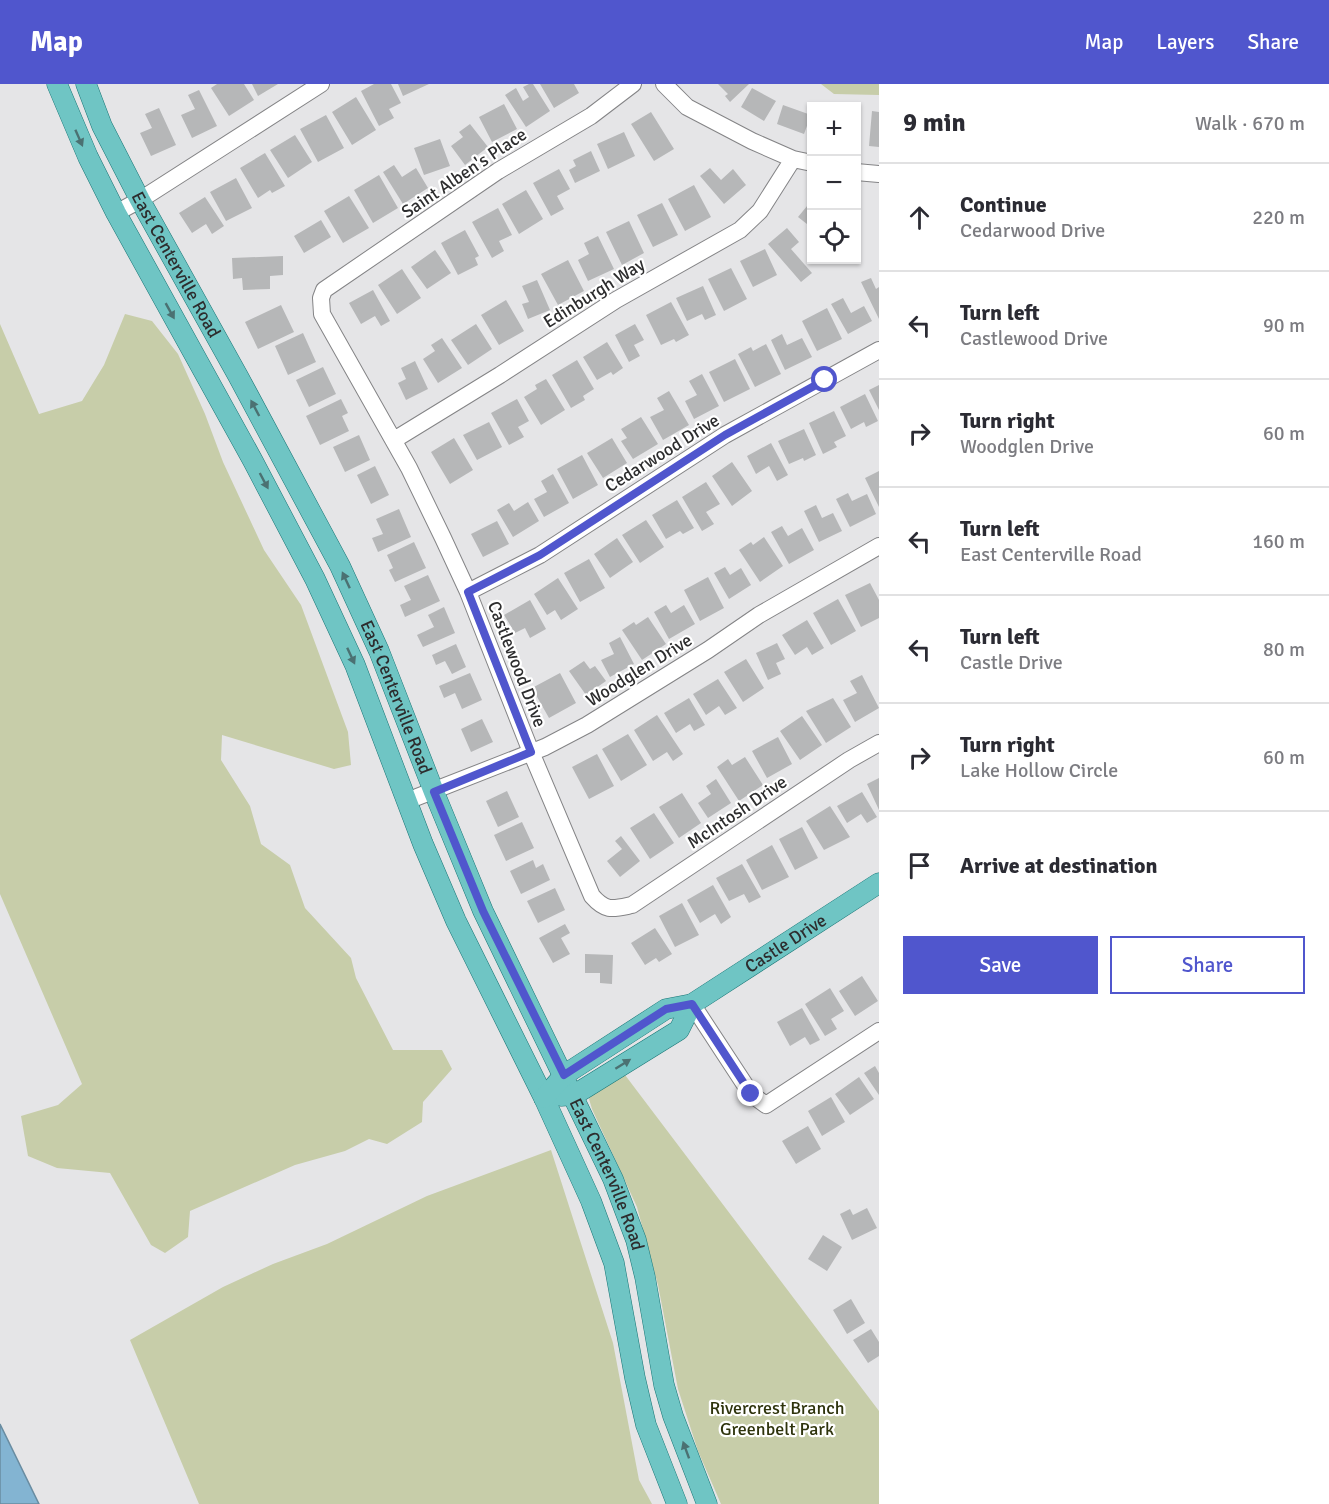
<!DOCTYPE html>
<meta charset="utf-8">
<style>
:root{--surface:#fff;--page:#f7f7f7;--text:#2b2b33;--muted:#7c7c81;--line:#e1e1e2;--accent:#5056cd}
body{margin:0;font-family:Signika,sans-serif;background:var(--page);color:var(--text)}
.controls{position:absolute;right:18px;top:18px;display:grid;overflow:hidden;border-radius:0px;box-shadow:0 2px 4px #0004}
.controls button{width:54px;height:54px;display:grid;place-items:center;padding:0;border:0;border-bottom:2px solid var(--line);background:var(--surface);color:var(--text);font:30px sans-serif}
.stop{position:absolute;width:18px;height:18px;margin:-14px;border:4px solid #5056cd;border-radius:50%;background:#fff}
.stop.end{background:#5056cd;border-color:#fff;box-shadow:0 2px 6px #0008}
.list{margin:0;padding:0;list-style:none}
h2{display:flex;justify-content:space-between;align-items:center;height:78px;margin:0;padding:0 24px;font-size:26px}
h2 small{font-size:20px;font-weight:400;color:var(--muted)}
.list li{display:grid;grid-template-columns:39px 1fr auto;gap:18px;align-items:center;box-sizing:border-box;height:108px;padding:0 24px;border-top:2px solid var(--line)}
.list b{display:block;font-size:22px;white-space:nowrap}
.list p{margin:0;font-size:20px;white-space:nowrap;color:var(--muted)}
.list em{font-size:20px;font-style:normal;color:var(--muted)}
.actions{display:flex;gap:12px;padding:18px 24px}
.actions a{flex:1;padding:14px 0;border:2px solid var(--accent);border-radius:0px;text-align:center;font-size:21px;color:var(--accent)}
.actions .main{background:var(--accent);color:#fff}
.icon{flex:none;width:33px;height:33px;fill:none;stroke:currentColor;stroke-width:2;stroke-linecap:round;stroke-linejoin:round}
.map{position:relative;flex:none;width:879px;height:1420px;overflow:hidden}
header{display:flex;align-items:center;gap:36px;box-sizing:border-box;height:84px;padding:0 30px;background:var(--accent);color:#fff}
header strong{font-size:28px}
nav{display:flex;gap:33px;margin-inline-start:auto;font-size:21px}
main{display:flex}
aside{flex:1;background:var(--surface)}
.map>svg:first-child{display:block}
.green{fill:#c7cda9}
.water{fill:#83b4d2;stroke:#698ca1;stroke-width:1.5}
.building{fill:#b6b7b8}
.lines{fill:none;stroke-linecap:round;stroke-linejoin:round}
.minor-casing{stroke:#848486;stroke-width:18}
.major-casing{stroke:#1a7676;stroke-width:21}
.minor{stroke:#fff;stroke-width:16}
.major{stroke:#6fc5c4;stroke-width:20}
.oneway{fill:#4b7172}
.route{stroke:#5056cd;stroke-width:8}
.labels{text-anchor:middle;stroke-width:4.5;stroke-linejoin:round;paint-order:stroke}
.street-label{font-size:18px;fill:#2d2d2e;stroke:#fff}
.park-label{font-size:18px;fill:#2e330c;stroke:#fff}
</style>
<header>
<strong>Map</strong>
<nav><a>Map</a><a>Layers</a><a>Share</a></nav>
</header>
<main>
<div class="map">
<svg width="879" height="1420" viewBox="0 0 879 1420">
<rect width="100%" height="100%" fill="#e5e5e7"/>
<path class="green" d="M821 0H879V11L834 10Z
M125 230 152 237 178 270 205 330 223 378 264 466 301 521 348 648 351 681 334 685 222 651 221 676 250 722 261 760 290 781 305 824 351 874 356 894 393 966H442L452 985 423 1018 422 1038 387 1060 369 1055 345 1067 295 1081 190 1127 188 1153 165 1169 151 1161 110 1089 57 1084 28 1072 21 1032 58 1021 82 1000 0 810V240L39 330 82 317 104 281Z
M622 987 879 1327V1420H721L698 1367 678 1305 658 1201 637 1123 592 1025 589 1015 593 1007Z
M551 1066 613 1259 639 1396 652 1420H199L130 1256 223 1203 273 1180 327 1160 427 1112Z"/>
<path class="water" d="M0 1340 39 1420H0Z"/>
<path class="building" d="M217 0H244L254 16 229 32 211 4Z
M252 0H278L258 12Z
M374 0H391L401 19 389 25 394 34 379 42 361 7Z
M398 0H429L403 12Z
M529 0H533L550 27 526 43 505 11 516 4 523 17 529 13 523 3Z
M540 0H574L579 9 554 24Z
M718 0H749L730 18 725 12 728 10Z
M752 4 776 17 764 37 741 23Z
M199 6 217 42 192 54 181 31 195 25 188 11Z
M356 13 376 46 352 61 332 28Z
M504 20 517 45 492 58 479 33Z
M783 21 811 31 804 50 777 40Z
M159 24 176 61 151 72 140 49 152 44 145 30Z
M872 27 879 28V63L869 62Z
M651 28 674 65 654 77 631 40Z
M326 31 344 64 318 78 300 45Z
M470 40 488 63 465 81 451 62 463 53 459 48Z
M624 48 635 72 608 85 597 60Z
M295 51 312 78 288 94 270 66Z
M440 55 450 82 424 91 414 64Z
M591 67 600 87 575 99 569 86 576 82 573 76Z
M265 69 285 102 272 109 270 106 258 114 240 84Z
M394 81 402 93 416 84 428 104 403 120 383 88Z
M710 84 721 96 733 85 746 101 724 120 700 92Z
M559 85 570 105 557 112 564 125 551 132 533 99Z
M379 91 398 124 373 139 354 106Z
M236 94 252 124 226 137 210 108Z
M694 101 711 133 685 147 668 115Z
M526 106 543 135 519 150 502 120Z
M349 112 369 144 343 159 324 127Z
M205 113 224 142 212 150 206 140 192 149 179 129Z
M812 116V144L798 133Z
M662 119 678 151 653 163 637 131Z
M498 124 512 151 499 157 504 167 492 174 472 138Z
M321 136 331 153 304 169 294 152Z
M629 137 644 169 622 181 606 148Z
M787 144 799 158 791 165 812 189 801 198 768 160Z
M465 146 479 172 475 174 478 181 458 191 441 159Z
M598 152 614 185 588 197 578 176 589 170 584 159Z
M765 165 777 191 753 203 740 177Z
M435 166 451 189 427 205 411 183Z
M283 172V191L270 192V205L243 206 242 194 233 195 232 174Z
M568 176 584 207 558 221 541 190Z
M731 184 747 215 724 227 708 195Z
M402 185 421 214 397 230 378 201Z
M871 194 876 205 879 203V235L861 198Z
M537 196 550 226 528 235 522 220 529 218 522 202Z
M703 202 716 231 705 236 702 230 687 237 676 214Z
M373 206 390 237 381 242 375 232 361 240 349 219Z
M843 214 851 229 864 222 872 237 848 250 831 220Z
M506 216 524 247 499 261 481 231Z
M671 218 689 251 676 258 674 255 661 261 646 231Z
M281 221 294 248 258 265 245 238Z
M827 224 842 255 817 267 802 237Z
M476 240 492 265 468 281 451 256Z
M635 240 644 256 634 261 640 272 629 278 615 251Z
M303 249 316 278 288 291 275 262Z
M782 250 787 261 802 254 812 273 785 286 771 256Z
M442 254 462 284 438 299 423 275 435 267 431 261Z
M607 258 623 284 613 291 611 288 597 296 583 273Z
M766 260 781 290 755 303 738 270 751 263 753 267Z
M735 275 750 305 724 318 709 288Z
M577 276 594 305 583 312 585 316 571 324 552 291Z
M415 277 428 305 406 316 398 299 406 295 401 284Z
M323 283 336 310 309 323 296 296Z
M702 290 719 322 694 335 685 317 697 311 689 297Z
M546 295 565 326 541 341 524 313 537 305 535 301Z
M879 301V326L869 306Z
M669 307 689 341 663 356 650 333 664 326 657 314Z
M865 310 878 337 866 343 864 338 851 345 840 323Z
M341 315 348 329 342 332 349 347 320 361 306 332Z
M517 315 529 337 518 343 524 353 509 361 491 329Z
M834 327 846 352 834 358 837 363 823 370 809 339Z
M641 333 658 360 633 375 621 357 627 354 621 345Z
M489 338 502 363 477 376 463 351Z
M804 345 816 371 804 377 803 374 789 380 778 357Z
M359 351 370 376 345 388 333 363Z
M454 354 473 386 450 400 431 368Z
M612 354 627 379 603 394 587 369Z
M771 359 788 391 777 397 769 382 756 390 747 372Z
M582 371 598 401 573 415 557 385Z
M732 378 752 407 732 422 712 392Z
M375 382 389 411 371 420 357 391Z
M879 387V423L865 394Z
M553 390 569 419 544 433 534 415 547 408 541 397Z
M706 398 720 420 706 428 714 440 702 447 682 413Z
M848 409 852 417 867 410 876 430 850 443 836 415Z
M677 416 694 444 683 450 680 447 666 455 652 431Z
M528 418 539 437 513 453 497 426 509 419 514 427Z
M816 421 822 434 833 429 842 447 819 458 804 427Z
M399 425 411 453 378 468 372 454 383 450 376 435Z
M646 436 664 463 640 479 622 451Z
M497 437 509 460 483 473 471 450Z
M782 442 788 452 802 444 814 466 789 480 771 448Z
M764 453 783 482 760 498 739 466 751 458 753 461Z
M617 454 633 478 610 494 594 470Z
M414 458 426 484 395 498 389 486 393 484 387 471Z
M589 475 605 504 580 518 564 489Z
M725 483 730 491 741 484 751 501 729 515 714 489Z
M428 491 440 517 405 533 400 521 411 516 404 502Z
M708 493 724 524 700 537 684 506Z
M558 494 578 525 561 536 555 526 547 531 534 510Z
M870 499 879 516V534L861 543 845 511Z
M838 515 856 547 831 561 813 529Z
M530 516 546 545 530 554 525 544 515 549 504 531Z
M666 521 671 529 684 521 695 540 669 555 654 528Z
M444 523 455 549 423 563 417 551 434 543 428 531Z
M648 533 666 560 642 576 622 546 634 538 636 541Z
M807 536 824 564 812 571 807 563 795 571 782 551Z
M620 553 634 580 610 593 601 576 614 570 609 559Z
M777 559 785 575 776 579 781 590 768 596 756 569Z
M456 560 466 583 452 590 445 577 436 581 432 571Z
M746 575 764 604 743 618 724 588Z
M584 577 590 585 595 582 606 597 586 611 569 587Z
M470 589 482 616 462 625 455 609 444 614 439 602Z
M560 589 576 619 549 634 532 604Z
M862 591 879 624 855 638 843 616 857 609 850 597Z
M718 595 737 624 725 631 719 622 706 631 693 610Z
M689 614 705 641 694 647 690 640 676 649 664 629Z
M833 614 851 643 826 659 806 627Z
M657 631 683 670 673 677 667 668 653 677 634 646Z
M802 632 822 661 800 676 780 647Z
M482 635 493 658 471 668 461 645Z
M628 650 647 681 621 697 602 665Z
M778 653 792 680 767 694 752 667Z
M597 670 614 702 589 715 572 683Z
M745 673 763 701 739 717 717 683 728 675 732 681Z
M879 694V726L867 700Z
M716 695 731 719 708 734 698 719 711 710 706 702Z
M507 707 519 733 498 743 486 717Z
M862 708 877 733 867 739 861 730 847 739 837 722Z
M682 709 701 739 679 754 659 723Z
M830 722 850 753 824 766 806 737Z
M654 729 674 759 650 775 630 744Z
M522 738 534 764 506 777 494 751Z
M802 743 818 774 795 786 779 755Z
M621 752 640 777 620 793 607 777 622 765 615 757Z
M772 761 789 793 762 806 746 776Z
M533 776 536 784 543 780 550 796 521 810 510 787Z
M742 780 761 813 749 819 744 810 729 817 716 794Z
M713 801 731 833 721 840 715 830 700 839 687 816Z
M555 804 565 826 538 839 527 817Z
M682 819 699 851 675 863 659 832Z
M565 840 570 849 561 854 570 870 553 879 539 854Z
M655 844 672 870 659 878 656 874 645 881 631 859Z
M585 870 613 871 612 900 600 899V889H585Z
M862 892 878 917 855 932 839 907Z
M830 904 844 927 831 935 837 945 825 952 805 920Z
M802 924 820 956 810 961 805 953 790 962 777 938Z
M875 982 879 989V1011L864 989Z
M859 993 874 1015 850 1031 835 1010Z
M831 1013 845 1038 822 1052 808 1027Z
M808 1042 821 1065 796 1080 782 1057Z
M867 1124 877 1144 852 1156 840 1130 850 1125 853 1131Z
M823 1151 842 1163 827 1187 808 1175Z
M851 1215 865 1239 847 1250 833 1226Z
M871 1245 879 1258V1272L868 1279 853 1256Z"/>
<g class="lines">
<g class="minor-casing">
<path id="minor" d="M633 0 591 32 498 87 324 206 321 214 322 230 409 384 443 454 468 508 531 668 592 812C606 828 613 825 632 821L849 676 879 659
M664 0 687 23 752 57 793 75 812 79
M856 88 879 90
M116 129 140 116 321 0
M394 356 500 291 616 216 740 146 760 127 793 75
M468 508 540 471 725 351 879 266
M407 717 545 663 587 641 708 566 759 531 879 462
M692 920 751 1010 766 1021 879 947"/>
</g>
<g class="major-casing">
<g id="major">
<path d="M57 0 88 73 116 129 253 377 315 495 355 581 423 760 456 837 544 1014 591 1117 614 1179 635 1294 646 1341 677 1420"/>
<path id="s1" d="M86 0 102 42 140 116 238 292 340 482 379 567 434 708 483 827 613 1095 636 1156 645 1193 664 1301 673 1332 707 1420"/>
<path d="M561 1012 574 1011 679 946 692 920"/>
<path id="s2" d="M544 1014 564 991 666 925 692 920 879 799"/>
</g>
</g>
<use href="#minor" class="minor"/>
<use href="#major" class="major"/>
</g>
<defs><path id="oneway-solid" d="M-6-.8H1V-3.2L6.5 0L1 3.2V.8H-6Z" transform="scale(1.5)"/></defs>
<g class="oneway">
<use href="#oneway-solid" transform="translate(79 54) rotate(66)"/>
<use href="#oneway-solid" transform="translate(170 227) rotate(61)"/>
<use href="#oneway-solid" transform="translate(255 324) rotate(-118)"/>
<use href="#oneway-solid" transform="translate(264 397) rotate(62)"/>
<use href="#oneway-solid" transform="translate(346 496) rotate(-115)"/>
<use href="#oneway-solid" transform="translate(351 572) rotate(65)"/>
<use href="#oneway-solid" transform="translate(623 980) rotate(-32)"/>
<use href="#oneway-solid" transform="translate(686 1366) rotate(-110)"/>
</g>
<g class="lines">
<path class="route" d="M751 1010 692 920 666 925 564 991 483 827 434 708 531 668 468 508 540 471 725 351 825 296"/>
</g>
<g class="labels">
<g class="street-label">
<text transform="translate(464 89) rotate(-34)" y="6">Saint Alben's Place</text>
<text dy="6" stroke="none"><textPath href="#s1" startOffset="202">East Centerville Road</textPath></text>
<text transform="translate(594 209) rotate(-32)" y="6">Edinburgh Way</text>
<text transform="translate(662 369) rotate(-32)" y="6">Cedarwood Drive</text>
<text transform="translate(517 580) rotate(69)" y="6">Castlewood Drive</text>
<text transform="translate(639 586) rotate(-32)" y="6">Woodglen Drive</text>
<text dy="6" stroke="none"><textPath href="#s1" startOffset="688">East Centerville Road</textPath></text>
<text transform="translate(737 728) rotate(-34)" y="6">McIntosh Drive</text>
<text dy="6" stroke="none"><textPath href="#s2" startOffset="290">Castle Drive</textPath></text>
<text dy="6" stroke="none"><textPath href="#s1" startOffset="1210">East Centerville Road</textPath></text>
</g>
<g class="park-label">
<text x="777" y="1330">Rivercrest Branch<tspan x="777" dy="21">Greenbelt Park</tspan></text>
</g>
</g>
</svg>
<div class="controls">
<button>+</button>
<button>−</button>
<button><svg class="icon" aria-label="locate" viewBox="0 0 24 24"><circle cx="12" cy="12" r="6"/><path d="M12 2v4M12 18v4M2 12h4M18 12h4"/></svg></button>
</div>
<div class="stop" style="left:825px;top:296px"></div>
<div class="stop end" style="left:751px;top:1010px"></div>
</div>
<aside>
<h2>9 min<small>Walk · 670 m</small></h2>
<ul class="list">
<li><svg class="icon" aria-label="ahead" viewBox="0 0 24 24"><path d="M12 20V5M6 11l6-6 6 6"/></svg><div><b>Continue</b><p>Cedarwood Drive</p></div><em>220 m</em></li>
<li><svg class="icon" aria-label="left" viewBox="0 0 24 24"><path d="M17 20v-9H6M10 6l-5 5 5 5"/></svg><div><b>Turn left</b><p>Castlewood Drive</p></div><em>90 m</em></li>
<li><svg class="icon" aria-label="right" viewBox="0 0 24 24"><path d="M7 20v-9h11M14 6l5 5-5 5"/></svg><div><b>Turn right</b><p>Woodglen Drive</p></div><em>60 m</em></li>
<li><svg class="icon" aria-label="left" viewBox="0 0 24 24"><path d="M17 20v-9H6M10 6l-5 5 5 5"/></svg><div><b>Turn left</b><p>East Centerville Road</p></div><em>160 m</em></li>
<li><svg class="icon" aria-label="left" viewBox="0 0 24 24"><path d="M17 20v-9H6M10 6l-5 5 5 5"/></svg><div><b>Turn left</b><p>Castle Drive</p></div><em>80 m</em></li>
<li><svg class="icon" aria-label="right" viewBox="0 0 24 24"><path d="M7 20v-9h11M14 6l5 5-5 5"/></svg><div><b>Turn right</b><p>Lake Hollow Circle</p></div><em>60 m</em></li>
<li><svg class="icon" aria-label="arrive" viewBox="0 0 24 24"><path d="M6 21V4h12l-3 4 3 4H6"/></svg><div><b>Arrive at destination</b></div></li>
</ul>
<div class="actions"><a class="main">Save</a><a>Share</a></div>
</aside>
</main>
